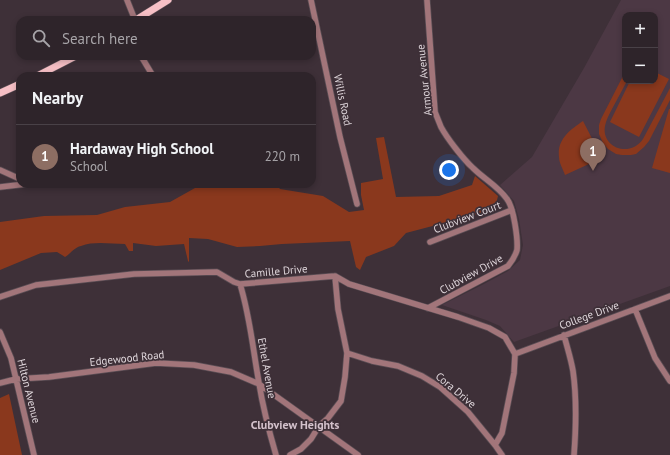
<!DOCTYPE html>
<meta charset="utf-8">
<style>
:root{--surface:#2e242a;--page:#3a3036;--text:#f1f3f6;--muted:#a7a4a8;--line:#494147;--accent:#52cbd8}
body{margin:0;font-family:"PT Sans",sans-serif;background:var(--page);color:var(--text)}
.controls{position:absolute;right:12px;top:12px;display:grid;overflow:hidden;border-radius:8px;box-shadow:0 2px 6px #0003}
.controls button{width:36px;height:36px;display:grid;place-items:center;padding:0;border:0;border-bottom:1px solid var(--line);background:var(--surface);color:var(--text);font:20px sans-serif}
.you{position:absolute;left:449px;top:170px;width:14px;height:14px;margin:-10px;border:3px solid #fff;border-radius:50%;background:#1a73e8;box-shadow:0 0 0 6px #1a73e833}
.badge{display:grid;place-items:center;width:26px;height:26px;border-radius:50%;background:var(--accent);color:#fff;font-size:13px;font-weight:700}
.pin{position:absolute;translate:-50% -33px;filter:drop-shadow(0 1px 2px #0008)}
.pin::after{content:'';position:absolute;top:21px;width:14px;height:12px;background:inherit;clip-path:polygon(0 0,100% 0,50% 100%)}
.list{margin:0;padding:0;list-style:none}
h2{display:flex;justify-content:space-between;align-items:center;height:52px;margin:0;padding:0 16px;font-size:17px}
h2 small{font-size:13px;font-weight:400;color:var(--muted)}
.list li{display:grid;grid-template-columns:26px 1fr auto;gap:12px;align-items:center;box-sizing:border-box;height:64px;padding:0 16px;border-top:1px solid var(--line)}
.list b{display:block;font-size:15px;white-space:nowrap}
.list p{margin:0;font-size:13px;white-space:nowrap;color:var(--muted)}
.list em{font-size:13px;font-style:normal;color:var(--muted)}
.icon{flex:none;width:22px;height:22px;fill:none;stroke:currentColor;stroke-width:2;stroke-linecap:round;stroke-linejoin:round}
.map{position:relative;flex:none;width:670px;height:455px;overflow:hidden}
.search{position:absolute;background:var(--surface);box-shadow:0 2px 6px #0003;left:16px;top:16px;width:300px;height:44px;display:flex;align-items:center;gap:10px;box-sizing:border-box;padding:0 14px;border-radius:12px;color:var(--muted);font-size:15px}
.panel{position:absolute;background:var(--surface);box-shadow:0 2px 6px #0003;left:16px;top:72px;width:300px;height:116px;border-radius:12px}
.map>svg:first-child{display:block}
.built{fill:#4c3844;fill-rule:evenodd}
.green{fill:#8a381d}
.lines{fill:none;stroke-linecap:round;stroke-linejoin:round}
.minor-casing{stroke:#5b4e55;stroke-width:7}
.major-casing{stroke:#5b4e55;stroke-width:8}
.minor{stroke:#a2757a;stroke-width:5.5}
.major{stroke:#f7c0c6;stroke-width:7}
.labels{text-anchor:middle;stroke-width:3.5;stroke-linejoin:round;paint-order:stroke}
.street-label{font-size:11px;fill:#dfd6db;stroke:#3e3038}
.neighbourhood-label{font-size:12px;font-weight:bold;fill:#d3c1cb;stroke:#3e3038}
</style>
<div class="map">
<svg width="670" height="455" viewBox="0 0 670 455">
<rect width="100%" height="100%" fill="#3e3038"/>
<path class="built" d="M621 0H670V286L514 342 500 326 486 320 442 305 482 285 508 271 520 260 523 245 519 219 514 201 500 185 532 157 584 68ZM625 15H655V81H625Z"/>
<path class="green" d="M625 72V81H627C622 90 617 100 612 109 609 115 606 120 605 126 601 148 630 158 643 139L670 88V100L649 141 644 147 636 154 631 155H622L616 154 608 149 603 143 599 134V125L601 119Z
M655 72 669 79 639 137 610 122 630 81H655Z
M669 109H670V173L652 168Z
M583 121 602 158 565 175C563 169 559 163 559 157 557 139 570 130 583 121Z
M384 137 396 197 439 196 472 185 475 176 498 196 496 204 478 214 406 233 394 246 366 257 360 270 356 267 350 241 282 244 260 246 237 247 208 239 189 238V262L188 261 184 244 156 246 133 243V251H129L125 244C111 244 94 241 81 246 75 247 70 254 65 257L62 255 57 252 41 253 0 270V222L44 216 97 215 125 207 170 202 195 188 198 184H276L280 189 323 196 349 212 364 210 361 195V183L383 179 376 138Z
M9 394 22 455H0V398Z"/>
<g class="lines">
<g class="minor-casing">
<path id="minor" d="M127 0 135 20
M311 0 340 137 357 204
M427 0 435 112C437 117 439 122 441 127 447 138 463 159 473 168 484 179 498 186 507 199 514 208 518 240 517 250 515 257 512 261 508 266L428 308
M141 56 153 76
M0 170 20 179
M0 187 26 184
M430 242 512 210
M240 284C250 316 253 350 259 383 263 408 269 431 276 455
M0 297 36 285 134 274 217 272 234 282 240 284 335 276 349 284 458 317 489 328 505 337 515 354
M635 309 655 358 670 381
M0 332 11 358 34 455
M564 335C567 347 571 359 573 371 577 399 576 428 574 455
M347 353 372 361 398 366 422 376 440 387 468 412 495 445 502 455
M515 354 670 296
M0 383 16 379 49 377 156 363 194 365 231 372 259 384 358 455
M495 445 502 433 514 373 515 354
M290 455 301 449 311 439 319 426 328 418 341 401 345 377 347 353 338 309 335 276"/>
</g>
<g class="major-casing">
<path id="major" d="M136 20 168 0
M37 76 76 56
M0 93 20 84"/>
</g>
<use href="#minor" class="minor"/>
<use href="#major" class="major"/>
</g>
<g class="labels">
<g class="street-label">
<text transform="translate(424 80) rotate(-96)" y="4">Armour Avenue</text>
<text transform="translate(343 100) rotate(78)" y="4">Willis Road</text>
<text transform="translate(467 217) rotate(-21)" y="4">Clubview Court</text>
<text transform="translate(276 271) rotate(-5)" y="4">Camille Drive</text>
<text transform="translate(471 274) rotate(-29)" y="4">Clubview Drive</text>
<text transform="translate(589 315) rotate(-20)" y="4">College Drive</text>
<text transform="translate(127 358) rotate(-6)" y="4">Edgewood Road</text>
<text transform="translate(267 368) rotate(80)" y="4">Ethel Avenue</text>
<text transform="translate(456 390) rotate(40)" y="4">Cora Drive</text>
<text transform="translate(29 391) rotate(76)" y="4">Hilton Avenue</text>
</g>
<g class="neighbourhood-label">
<text x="295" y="429">Clubview Heights</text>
</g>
</g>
</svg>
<div class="controls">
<button>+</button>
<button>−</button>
</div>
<div class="you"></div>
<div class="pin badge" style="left:593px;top:171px;background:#8d6e63">1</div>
<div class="search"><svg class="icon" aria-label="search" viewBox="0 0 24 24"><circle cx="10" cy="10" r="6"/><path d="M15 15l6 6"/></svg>Search here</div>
<section class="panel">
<h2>Nearby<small></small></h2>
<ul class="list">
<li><span class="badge" style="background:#8d6e63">1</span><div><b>Hardaway High School</b><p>School</p></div><em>220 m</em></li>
</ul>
</section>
</div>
